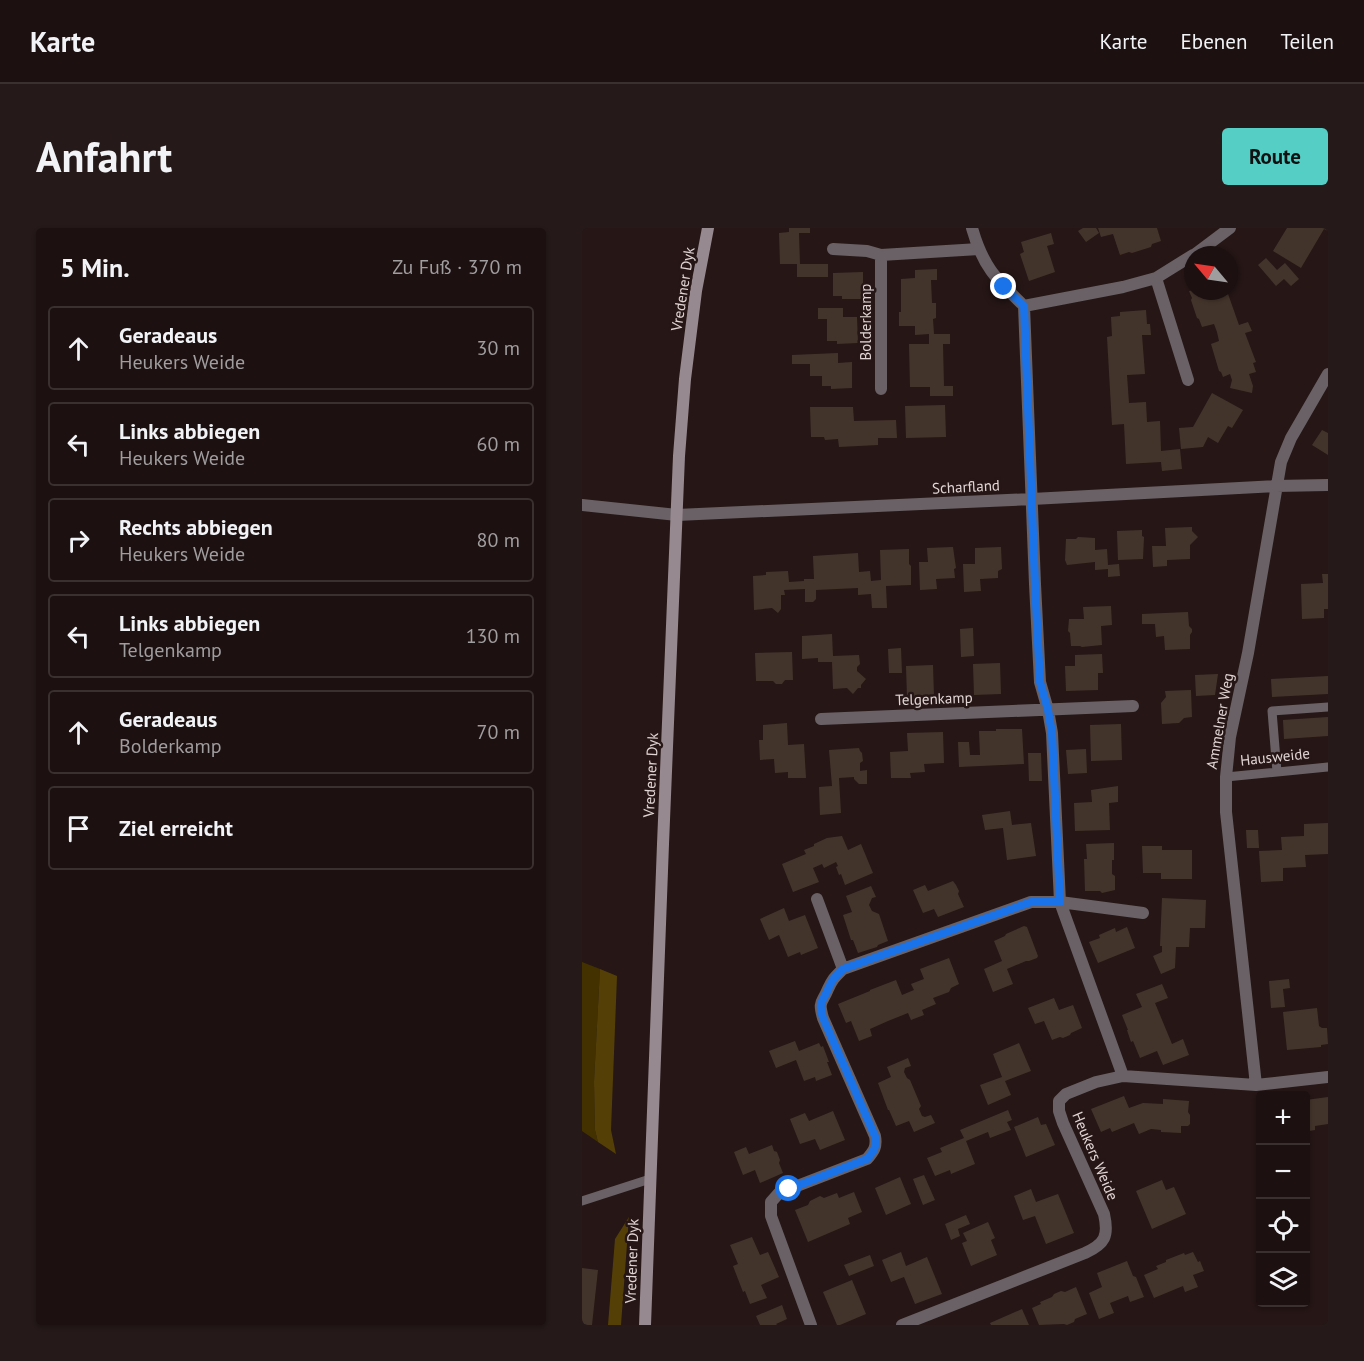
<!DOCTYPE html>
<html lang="de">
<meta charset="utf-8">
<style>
:root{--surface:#1c1010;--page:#251919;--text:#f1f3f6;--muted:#a09d9f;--line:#3a3030;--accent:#55cec5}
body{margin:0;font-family:"PT Sans",sans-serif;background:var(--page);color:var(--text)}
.controls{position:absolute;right:18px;bottom:18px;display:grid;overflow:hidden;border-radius:6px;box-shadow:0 2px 4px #0004}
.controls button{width:54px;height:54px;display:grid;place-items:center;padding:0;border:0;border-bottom:2px solid var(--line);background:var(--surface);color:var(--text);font:30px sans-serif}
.compass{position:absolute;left:602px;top:18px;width:54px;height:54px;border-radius:50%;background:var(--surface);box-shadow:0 2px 4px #0004;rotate:299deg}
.stop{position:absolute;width:18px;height:18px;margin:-14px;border:4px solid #1a73e8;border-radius:50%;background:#fff}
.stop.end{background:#1a73e8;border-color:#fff;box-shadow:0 2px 6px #0008}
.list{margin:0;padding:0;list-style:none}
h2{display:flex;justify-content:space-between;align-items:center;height:78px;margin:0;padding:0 24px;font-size:26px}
h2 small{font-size:20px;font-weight:400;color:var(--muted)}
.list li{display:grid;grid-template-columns:39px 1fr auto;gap:18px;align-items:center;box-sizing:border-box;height:84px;margin:0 12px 12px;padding:0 12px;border:2px solid var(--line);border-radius:6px}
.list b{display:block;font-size:22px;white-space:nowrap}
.list p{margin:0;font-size:20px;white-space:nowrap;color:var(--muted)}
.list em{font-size:20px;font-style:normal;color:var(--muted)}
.icon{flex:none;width:33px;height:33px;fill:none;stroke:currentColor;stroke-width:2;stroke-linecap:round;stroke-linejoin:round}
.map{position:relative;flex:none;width:746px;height:1097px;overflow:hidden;border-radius:6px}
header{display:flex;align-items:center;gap:36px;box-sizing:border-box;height:84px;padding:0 30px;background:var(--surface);border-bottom:2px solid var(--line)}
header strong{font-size:28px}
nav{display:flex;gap:33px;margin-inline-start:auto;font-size:21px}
.intro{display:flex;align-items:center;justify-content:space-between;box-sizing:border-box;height:144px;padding:0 36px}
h1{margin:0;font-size:42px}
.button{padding:15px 27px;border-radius:6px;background:var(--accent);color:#111;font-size:21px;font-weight:700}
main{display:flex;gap:36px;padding:0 36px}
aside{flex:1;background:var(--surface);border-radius:6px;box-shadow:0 2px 4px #0004}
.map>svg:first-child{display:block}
.green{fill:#433200}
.forest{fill:#544007}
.building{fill:#43342b}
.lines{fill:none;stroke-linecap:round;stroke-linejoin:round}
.service{stroke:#696165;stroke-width:9}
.minor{stroke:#696165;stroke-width:12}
.secondary{stroke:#978990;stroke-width:12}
.route{stroke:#1a73e8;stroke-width:8}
.labels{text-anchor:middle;stroke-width:5;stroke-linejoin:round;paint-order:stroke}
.street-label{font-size:15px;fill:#e0d5d4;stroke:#261616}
</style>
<header>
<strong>Karte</strong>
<nav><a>Karte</a><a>Ebenen</a><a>Teilen</a></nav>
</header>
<div class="intro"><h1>Anfahrt</h1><a class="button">Route</a></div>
<main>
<aside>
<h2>5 Min.<small>Zu Fuß · 370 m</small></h2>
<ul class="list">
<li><svg class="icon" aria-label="ahead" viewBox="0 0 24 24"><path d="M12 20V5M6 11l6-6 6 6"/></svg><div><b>Geradeaus</b><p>Heukers Weide</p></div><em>30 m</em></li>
<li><svg class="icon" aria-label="left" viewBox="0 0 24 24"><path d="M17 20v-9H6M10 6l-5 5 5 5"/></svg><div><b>Links abbiegen</b><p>Heukers Weide</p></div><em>60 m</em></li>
<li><svg class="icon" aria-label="right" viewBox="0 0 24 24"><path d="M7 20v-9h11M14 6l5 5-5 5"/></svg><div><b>Rechts abbiegen</b><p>Heukers Weide</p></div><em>80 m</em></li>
<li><svg class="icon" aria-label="left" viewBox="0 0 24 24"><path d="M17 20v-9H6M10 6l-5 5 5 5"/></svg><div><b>Links abbiegen</b><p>Telgenkamp</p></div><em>130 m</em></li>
<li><svg class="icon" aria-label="ahead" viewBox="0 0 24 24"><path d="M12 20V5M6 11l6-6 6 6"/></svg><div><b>Geradeaus</b><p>Bolderkamp</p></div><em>70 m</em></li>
<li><svg class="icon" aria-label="arrive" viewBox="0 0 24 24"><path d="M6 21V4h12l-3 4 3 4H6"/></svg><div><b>Ziel erreicht</b></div></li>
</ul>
</aside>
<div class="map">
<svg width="746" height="1097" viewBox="0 0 746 1097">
<rect width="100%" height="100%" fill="#261616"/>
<path class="green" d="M0 734 18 741 12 854 13 902 16 914 0 903Z"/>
<path class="forest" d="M18 741 35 748 29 902 34 926 16 914 13 902 12 854Z
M47 989 39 1097H26L33 1011Z"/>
<path class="building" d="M207 0H228V5H217L218 36H246V49H215V36H198L197 5 207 4Z
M501 0H514L517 5 504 14 496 3Z
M516 0H575L579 13 570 16 569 19 550 25 547 24 538 27 531 6 519 9Z
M705 0H746V3L742 1 719 40 691 23Z
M469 5 472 16 465 18 473 44 447 53 438 26 442 24 439 14Z
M684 30 695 42 703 35 717 51 709 58 702 51 694 58 676 37Z
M355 41V52H349L350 75H354V90L351 91 352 106H368V116H361L362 158H371V168H348V159H328L327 116H347V106L333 107V98H317V84H319V51L333 50V42Z
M281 44V71H260V68H251V45Z
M611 62 645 63 657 97 666 94 670 103 663 105 674 134 671 135 674 144 667 146 671 158 670 165 648 160 650 152 648 146 641 149 639 144 637 143 629 116 637 113 635 104 632 96 620 99 617 91 615 90 609 72 610 70 607 63Z
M236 80H261V89H275L276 115 255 116V113H245V91H236Z
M564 82 565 96H568L569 107H560L563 146 545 147 547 175 564 174 565 194 578 193 579 223 598 221 600 241 580 243 579 234 544 236 542 196 530 197 525 109 530 108 529 89 538 88V84Z
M256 125V135L270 134V160L249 161V158H240V148H228V136H210V127Z
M630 165 661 182 650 200 646 198 636 215 626 209 621 219 599 221 597 200 611 199Z
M363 177 364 209 324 210 323 178Z
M228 179H271L272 193 314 192 315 210H296V217L257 219 256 211 243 212 242 209H229Z
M740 202 746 205V227L730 217Z
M610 299V303L616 309 608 317V331L585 332V338L571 339 570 318H584L583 300Z
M560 302V308L562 309 561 331 536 332 535 303Z
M496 309 513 310V322L525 321 526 337 537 336 538 348 526 349V341L513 342V334L485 337 483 332 484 311H494Z
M371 319 374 340 372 341 373 350 354 351 355 361 338 362 337 334H346L345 320Z
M419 319 420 341 416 343V350L398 351 399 363 382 364 381 336H393V320Z
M327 321V336L329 338V357L304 358 305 380H290L289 366 276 367V360L234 362V371L231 374H223V361L202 362 203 367H199V381L196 385 190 380 172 382 171 348 184 347V344L206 343 207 354 222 353V351H232L231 328 276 325 277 344 288 343 289 353 299 352 298 322Z
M740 346H746V381H742V390L720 391 719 356 741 355Z
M529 378 530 397 519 398 520 417 500 419 498 418H489L488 405 486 403 487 391H502L501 379Z
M606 384 607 398 610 401V404L608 407V421L583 422 582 408 574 409 573 396H560V386Z
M391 400 392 428 379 429 378 401Z
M250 406 251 428 277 427 278 436 275 439V443L284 451 279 457V460H276L271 466 265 460 251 461 250 434H236V430L220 431V408Z
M319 420 320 445H307L306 421Z
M210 424 211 452H203L200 456H194L191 453H174L173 425Z
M520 426 521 445H516V462L484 463 483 438H493V427Z
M418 435 419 466 392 467 391 436Z
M351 437 352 468 325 469 324 438Z
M636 446 633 467 614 468 613 447Z
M746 448V466L690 469 689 451Z
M609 462 610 489 602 490 597 495 580 496 579 475 584 469 583 463Z
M746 489V508L702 511 701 492Z
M205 495 206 517 222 516 224 550H206V544L193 545 192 531 178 532 177 512H181V497Z
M539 496 540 532 509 533 508 497Z
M414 501H440L442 536 377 539 376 514H387L388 527H398L397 503H414Z
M361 504 362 535 342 536 343 544 328 545 329 550H309L308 524 326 523 325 505Z
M277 520 278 523 280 525 281 533 278 535V543L285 542V556H277L272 551V549L257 550 259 585 238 587 237 559 250 558 247 522Z
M504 521 505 545 486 546 484 522Z
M446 525H459L460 553H447Z
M536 558V574L527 575 528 602 493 603 492 575 510 574 509 562Z
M428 583 430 597 449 595 454 628 425 632 421 600 403 602 400 587Z
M746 595V626L723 627 724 639 701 640V653L679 654 677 623 700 622 699 609 722 608V596Z
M664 602H676L677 620H665Z
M260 608 266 622 279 616 291 645 263 657 259 646 257 647 254 639 256 638 254 634 242 640 240 636 231 640 237 654 211 664 200 636 224 626 222 622 232 618V616L245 610Z
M532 615V632H530V646L533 648V662L520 665 518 663H503L502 631H505L504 616Z
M560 618H580V622H610V651H579V645H561Z
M371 653 374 657 377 663 376 666 382 679 356 689 352 681 341 685 331 662 343 657 346 663Z
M289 658 294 669 290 670 287 677 290 683 297 686 306 713 296 717 295 719 276 725 271 712H269L261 687 270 684 264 668Z
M580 670 624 672 623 700H608L607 719H594L593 740 579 746 571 728 580 724V718H578Z
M202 680 207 693 223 687 236 720 219 727 218 724 206 729 197 707 187 712 178 691Z
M442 698 445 699 456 728 455 730 447 733H444L425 741 431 756 411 764 402 741 420 733 412 713 423 708 424 706Z
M545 699 553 720 516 735 507 714 518 710 517 707 533 700 534 704Z
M367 730 377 756 369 760 367 764 351 770 354 776 340 782 342 787 329 792 326 785 306 793 288 801 290 808 277 813 269 793 264 795 256 776 288 763V762L314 752 320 767 332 762 329 756 342 751 338 741Z
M707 751 708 760 701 761 703 779 689 780 687 753Z
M580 756 586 770 573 775 590 816 601 811 607 827 581 837 575 823 558 830 551 813 549 814 545 802H546L540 787 560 779 554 766Z
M472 770 477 782 491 777 500 800 489 805 488 807 481 810 478 809 470 812 462 793 453 796 446 780Z
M735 780 737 798 740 800H745L746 816 739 817V819L705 822 701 784Z
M213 813 217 823 237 815 239 819 241 818 247 834H245L250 847 234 853 233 849 222 853 214 832 194 840 187 823Z
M437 815 449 843 423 853 429 867 406 877 398 857 420 849 411 826Z
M326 830 329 838 323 840 322 844 325 850 328 852 339 878 337 881 340 888 343 889 349 887 353 895 332 904 327 893 314 898 307 882H306L296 855 309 849 305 839Z
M542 868 547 880 561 875 581 876V871L607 873 606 884 608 887V896L606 898H599V905L579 904V902L569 901 557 906 552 895 530 904 528 900 519 904 509 881Z
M746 869V896L733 898V902L727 903 728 915 724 916V872Z
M426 882 430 892 425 894 429 902 408 910 406 904 384 913 393 936 369 946 368 942 353 948 345 930 360 924 358 920 382 910 378 902Z
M251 883 263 912 238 922 233 911 218 916 208 891 223 885 227 893Z
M456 889 459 897 464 896 473 917 444 929 432 899Z
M190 917 192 923 195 924 198 932 197 935 201 945 178 955 173 942 161 947 152 924 164 919 167 926Z
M342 947 353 972 341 977 331 951Z
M318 949 329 976 304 987 293 960Z
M580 952 584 962 592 959 604 986 570 1001 554 963Z
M449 961 454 974 476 966 492 1005 464 1016 453 988 441 992 432 968Z
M272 964 280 984 266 990 268 996 226 1014 213 982 226 977 228 973 238 968 242 970 255 965 257 970Z
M384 987 388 996 376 1001 378 1008 369 1012 363 996Z
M406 994 413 1010 409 1012 415 1027 389 1038 380 1015 385 1013 381 1005Z
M170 1009 178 1027 186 1024 197 1049 179 1057 185 1070 168 1076 163 1063 161 1064 151 1038 156 1036 148 1017Z
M319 1024 324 1038 345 1029 360 1066 333 1076 322 1049 309 1054 300 1032Z
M611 1024 616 1034 618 1033 622 1043 611 1047 616 1059 603 1064 601 1058 572 1070 562 1047 576 1041 574 1038 584 1034V1032L602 1025 603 1027Z
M288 1027 292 1038 267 1048 262 1037Z
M545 1033 551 1048 554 1049 562 1069 548 1074 546 1068 528 1075 532 1085 517 1091 507 1065 520 1059 515 1045Z
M0 1040 16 1042 10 1097H0Z
M270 1052 284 1086 258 1097H255L241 1064Z
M494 1059 505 1086 493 1091 492 1094 485 1097 482 1096 457 1097 450 1080 459 1076 458 1074 470 1069 472 1066 479 1063 483 1064Z
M200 1077 205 1091 194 1096 195 1097H178L174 1088Z
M440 1081 447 1097H409L408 1095Z"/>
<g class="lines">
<path class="service" d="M695 544 690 483 746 479
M644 549 746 539
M0 973 68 951"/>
<path class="minor" d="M390 0C401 39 414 51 442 78L453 356 458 454 466 482 470 505 478 674 541 848
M251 21 285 23 299 27
M612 27 648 0
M574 50 606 152
M442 78 541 59 574 50 611 27
M299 161V27L397 21
M0 277 95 287 450 271 694 258 746 257
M239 491 551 478
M235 671 261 741
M674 857 644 584V549L648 509 666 425 699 234 709 210 746 146
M229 1097 189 988V974L197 965 285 931C292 923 295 919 293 908L241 790C236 772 240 776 246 761 251 750 253 749 261 741L449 674H478L561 685
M320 1097 503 1025C523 1016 527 1008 522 986L481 895 477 883V873L484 866 514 854 541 848 674 857 746 849"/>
<path class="secondary" d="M63 1097 81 616 97 228 103 151 114 63 126 0"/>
</g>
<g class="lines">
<path class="route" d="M207 961 285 931C292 923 295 919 293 908L241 790C236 772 240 776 246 761 251 750 252 750 261 741L449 674H478L470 505 466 482 458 454 453 356 442 78 422 59"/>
</g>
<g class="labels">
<g class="street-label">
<text transform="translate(101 61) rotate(-81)" y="5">Vredener Dyk</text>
<text transform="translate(284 94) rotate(-90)" y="5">Bolderkamp</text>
<text transform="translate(384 259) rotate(-3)" y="5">Scharfland</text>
<text transform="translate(352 471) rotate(-2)" y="5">Telgenkamp</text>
<text transform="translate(638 493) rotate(-80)" y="5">Ammelner Weg</text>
<text transform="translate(693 529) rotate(-6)" y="5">Hausweide</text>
<text transform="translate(69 547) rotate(-87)" y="5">Vredener Dyk</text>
<text transform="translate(513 928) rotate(67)" y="5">Heukers Weide</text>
<text transform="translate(50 1033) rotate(-88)" y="5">Vredener Dyk</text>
</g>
</g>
</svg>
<div class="controls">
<button>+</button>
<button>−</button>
<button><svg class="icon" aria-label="locate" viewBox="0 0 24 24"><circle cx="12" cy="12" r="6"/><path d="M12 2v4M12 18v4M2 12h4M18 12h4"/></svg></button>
<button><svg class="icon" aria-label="layers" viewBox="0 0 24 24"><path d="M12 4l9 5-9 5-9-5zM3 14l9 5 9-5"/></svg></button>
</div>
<svg class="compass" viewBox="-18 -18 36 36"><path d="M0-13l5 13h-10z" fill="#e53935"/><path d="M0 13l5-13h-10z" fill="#a09d9f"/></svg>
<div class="stop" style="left:207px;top:961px"></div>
<div class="stop end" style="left:422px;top:59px"></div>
</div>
</main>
